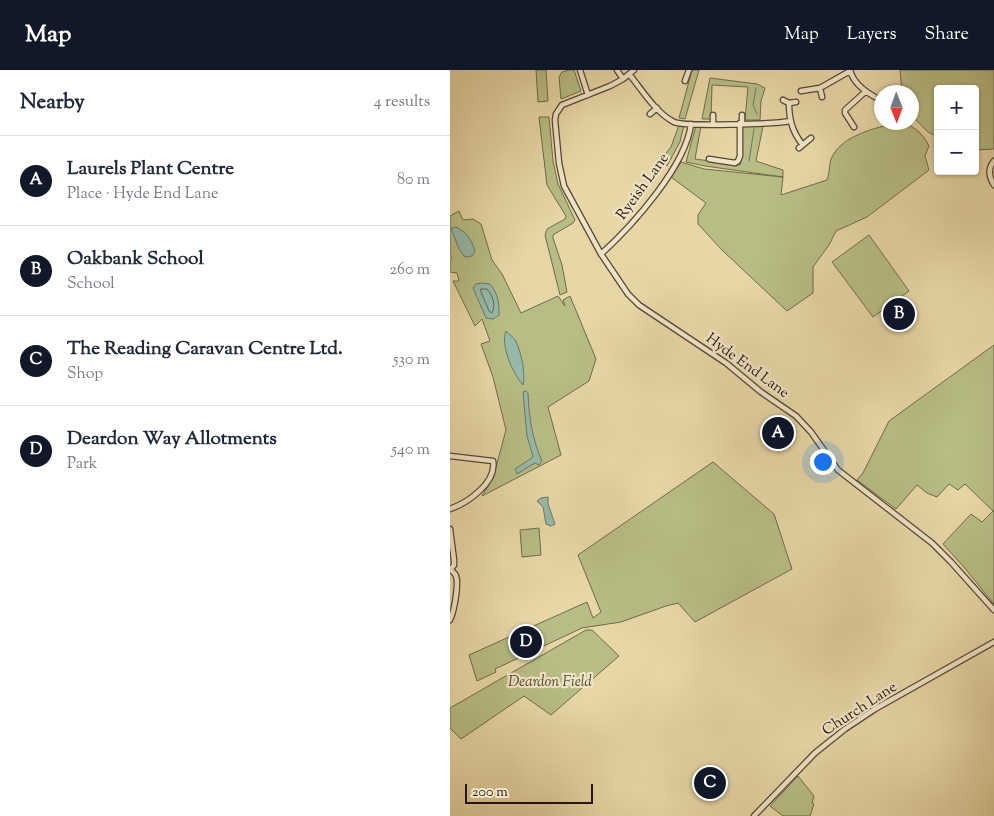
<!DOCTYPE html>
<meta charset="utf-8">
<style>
:root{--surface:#fff;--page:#f2f2f3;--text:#1f2937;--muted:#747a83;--line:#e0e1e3;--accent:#111827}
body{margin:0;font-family:"Sorts Mill Goudy",serif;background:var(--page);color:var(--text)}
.controls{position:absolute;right:15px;top:15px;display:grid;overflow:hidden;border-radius:5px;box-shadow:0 1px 4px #0004}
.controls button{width:45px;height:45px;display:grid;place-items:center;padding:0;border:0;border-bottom:1px solid var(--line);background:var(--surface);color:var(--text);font:25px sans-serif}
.compass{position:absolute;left:424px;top:15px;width:45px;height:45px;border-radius:50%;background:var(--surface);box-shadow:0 1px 4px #0004;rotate:179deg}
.scale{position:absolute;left:15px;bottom:12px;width:128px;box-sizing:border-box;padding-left:5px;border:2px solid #27160d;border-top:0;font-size:14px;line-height:18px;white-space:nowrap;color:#27160d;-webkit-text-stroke:4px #efe5c6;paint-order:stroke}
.you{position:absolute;left:372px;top:391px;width:18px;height:18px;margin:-12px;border:4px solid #fff;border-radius:50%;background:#1a73e8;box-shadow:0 0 0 8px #1a73e833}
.badge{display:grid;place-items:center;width:32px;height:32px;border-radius:50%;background:var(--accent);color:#fff;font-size:16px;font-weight:700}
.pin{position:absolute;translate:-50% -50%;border:2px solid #fff;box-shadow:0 1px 5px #0006}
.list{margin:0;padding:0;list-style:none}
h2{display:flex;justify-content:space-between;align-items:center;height:65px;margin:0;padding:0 20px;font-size:21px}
h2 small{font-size:16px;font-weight:400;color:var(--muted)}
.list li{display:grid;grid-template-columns:32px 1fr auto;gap:15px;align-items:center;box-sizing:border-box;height:90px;padding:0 20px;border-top:1px solid var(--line)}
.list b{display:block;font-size:19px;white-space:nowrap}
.list p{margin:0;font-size:16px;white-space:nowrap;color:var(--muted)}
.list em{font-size:16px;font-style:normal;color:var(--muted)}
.map{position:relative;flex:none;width:544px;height:746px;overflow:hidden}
header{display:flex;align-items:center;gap:30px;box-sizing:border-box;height:70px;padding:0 25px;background:var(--accent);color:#fff}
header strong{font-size:24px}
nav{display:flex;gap:28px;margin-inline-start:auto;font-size:18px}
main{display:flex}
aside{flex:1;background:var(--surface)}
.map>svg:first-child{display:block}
.green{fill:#b8bd85;stroke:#706a49}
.water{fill:#97baa8;stroke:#6a786a}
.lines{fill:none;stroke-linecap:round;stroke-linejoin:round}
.shore{stroke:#5f685a;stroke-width:1}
.stream{stroke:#6a786a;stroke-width:1}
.street-casing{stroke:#574634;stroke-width:7}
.street{stroke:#efe5c6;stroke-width:4.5}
.labels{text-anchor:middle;stroke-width:4.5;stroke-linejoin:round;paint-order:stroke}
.street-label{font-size:15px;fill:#27160d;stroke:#efe5c6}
.park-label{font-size:15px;font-style:italic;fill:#524831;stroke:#efe5c6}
</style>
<header>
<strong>Map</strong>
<nav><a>Map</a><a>Layers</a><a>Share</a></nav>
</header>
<main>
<aside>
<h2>Nearby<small>4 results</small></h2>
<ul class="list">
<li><span class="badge">A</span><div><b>Laurels Plant Centre</b><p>Place · Hyde End Lane</p></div><em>80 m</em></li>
<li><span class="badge">B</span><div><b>Oakbank School</b><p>School</p></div><em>260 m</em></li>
<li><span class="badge">C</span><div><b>The Reading Caravan Centre Ltd.</b><p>Shop</p></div><em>530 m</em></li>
<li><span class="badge">D</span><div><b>Deardon Way Allotments</b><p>Park</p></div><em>540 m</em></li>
</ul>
</aside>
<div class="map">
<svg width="544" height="746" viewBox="0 0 544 746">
<rect width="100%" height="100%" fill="#e7d7a7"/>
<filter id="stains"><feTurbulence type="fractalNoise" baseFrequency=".004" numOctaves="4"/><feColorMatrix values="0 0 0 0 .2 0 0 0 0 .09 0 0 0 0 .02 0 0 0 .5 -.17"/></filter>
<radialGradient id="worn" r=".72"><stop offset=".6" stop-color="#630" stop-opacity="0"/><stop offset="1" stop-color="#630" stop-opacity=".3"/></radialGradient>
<path class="green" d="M86 0H96L98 31 88 32Z
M119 0H124L131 21 111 29 109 7 112 2Z
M242 0H249L235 49 229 48Z
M450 0H544V79L525 80V19H488V67L478 62 462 46V22H452Z
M260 8 307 14 315 18 311 31 310 50H295L298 17 262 15 261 49H252Z
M89 47H99L103 91 108 114 125 150 123 153 103 165V168L112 195 117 222 110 225 95 165 97 159 115 149 116 146 97 115Z
M447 53C462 53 473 63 479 76L475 86 479 100 417 147 386 161 379 175 363 197V223L337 241 272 180 248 154V145L256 133 221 107 231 92 254 99 333 107 331 125 377 110C380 102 379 92 382 87 393 65 425 58 447 53Z
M229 55H234L230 72 217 96 212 88 221 77Z
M246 56H251L245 89 290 95 292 56H313L306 91 333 100V107L255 96 236 92Z
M9 141 13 150 23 149 31 154 42 190 52 204 71 243 108 226 115 236 113 230 120 226 146 289 139 311 98 337 111 385 32 426 43 408 56 360 43 307 31 274 40 271 32 249 25 256 3 211H9L7 203 0 202V190L2 188 0 185V146Z
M419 165 459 221 423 247 382 192Z
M544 275V534L513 496 493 474 521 444 532 452 543 441 515 414 508 420 499 414 487 427 477 423 467 415 446 439 407 410 413 403 439 351Z
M263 392 324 444 342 499 245 552 228 533 216 536 171 552 132 558 45 599 46 602 27 611 19 585 137 532 143 548 151 542 128 485Z
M89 458 91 485 72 487 70 460Z
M136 560H142L169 586 101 645 74 626 11 669 0 658V638Z
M348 706 364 726 362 733 364 734 360 746H333L320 736Z"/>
<path class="water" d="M6 157C17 163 21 169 25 181L22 186 15 187 9 179 1 158Z
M32 213 40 214C48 224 49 232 49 245L43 249 36 248 23 218 26 214Z
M56 261C59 264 63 267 65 270 71 280 76 304 73 315 63 304 50 275 56 261Z
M76 321 78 323C79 348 82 368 92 391L89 395 85 393 67 404 65 399 83 387 77 366 73 322Z
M98 427V434L105 454 101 456 96 454 93 437 87 431 91 428Z"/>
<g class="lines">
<path class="shore" d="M31 219H37C43 226 46 235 42 243L39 241 31 222Z"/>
<path class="stream" d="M306 18 303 35 307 44
M299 91 304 59"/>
<g class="street-casing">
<path id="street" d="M130 0 138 25
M167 0 173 9
M184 0 173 9 160 16 112 35 106 44 105 50 109 93 114 116 151 184 178 224 189 235 276 293 311 322 346 346 361 362 388 400 482 473 501 492 544 540
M400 0C403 12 414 21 425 27
M179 4C192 20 206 43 224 52 235 57 326 54 340 51
M235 11 239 0
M370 18 372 27
M351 21 370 18 400 1
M333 30 339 33 346 32
M339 33C339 49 342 61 352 74
M200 44 207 38
M263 53V45
M292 53V45
M404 57 395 43V40L415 22
M349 78 361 68
M259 89 285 93 288 91 290 86V53
M544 91C537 99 539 107 544 115
M151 184C182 156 236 96 241 54
M0 386 43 391C47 413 17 433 0 439
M0 459 4 490V495L0 500
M0 550C4 542 9 514 6 506 5 503 3 502 1 500
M304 746 365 683 395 659 425 639 544 572"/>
</g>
<use href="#street" class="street"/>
</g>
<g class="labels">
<g class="street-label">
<text transform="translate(192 116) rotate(-54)" y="5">Ryeish Lane</text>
<text transform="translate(298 295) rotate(36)" y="5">Hyde End Lane</text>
<text transform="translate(409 638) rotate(-33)" y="5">Church Lane</text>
</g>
<g class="park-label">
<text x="100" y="616">Deardon Field</text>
</g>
</g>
<rect width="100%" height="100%" filter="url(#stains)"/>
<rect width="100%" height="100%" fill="url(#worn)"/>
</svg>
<div class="controls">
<button>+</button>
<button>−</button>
</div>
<svg class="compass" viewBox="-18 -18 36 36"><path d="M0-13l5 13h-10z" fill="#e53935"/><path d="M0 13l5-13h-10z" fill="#747a83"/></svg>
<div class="scale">200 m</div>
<div class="you"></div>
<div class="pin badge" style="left:328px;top:363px">A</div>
<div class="pin badge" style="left:449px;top:244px">B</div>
<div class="pin badge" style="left:260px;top:713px">C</div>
<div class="pin badge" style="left:76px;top:572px">D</div>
</div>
</main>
